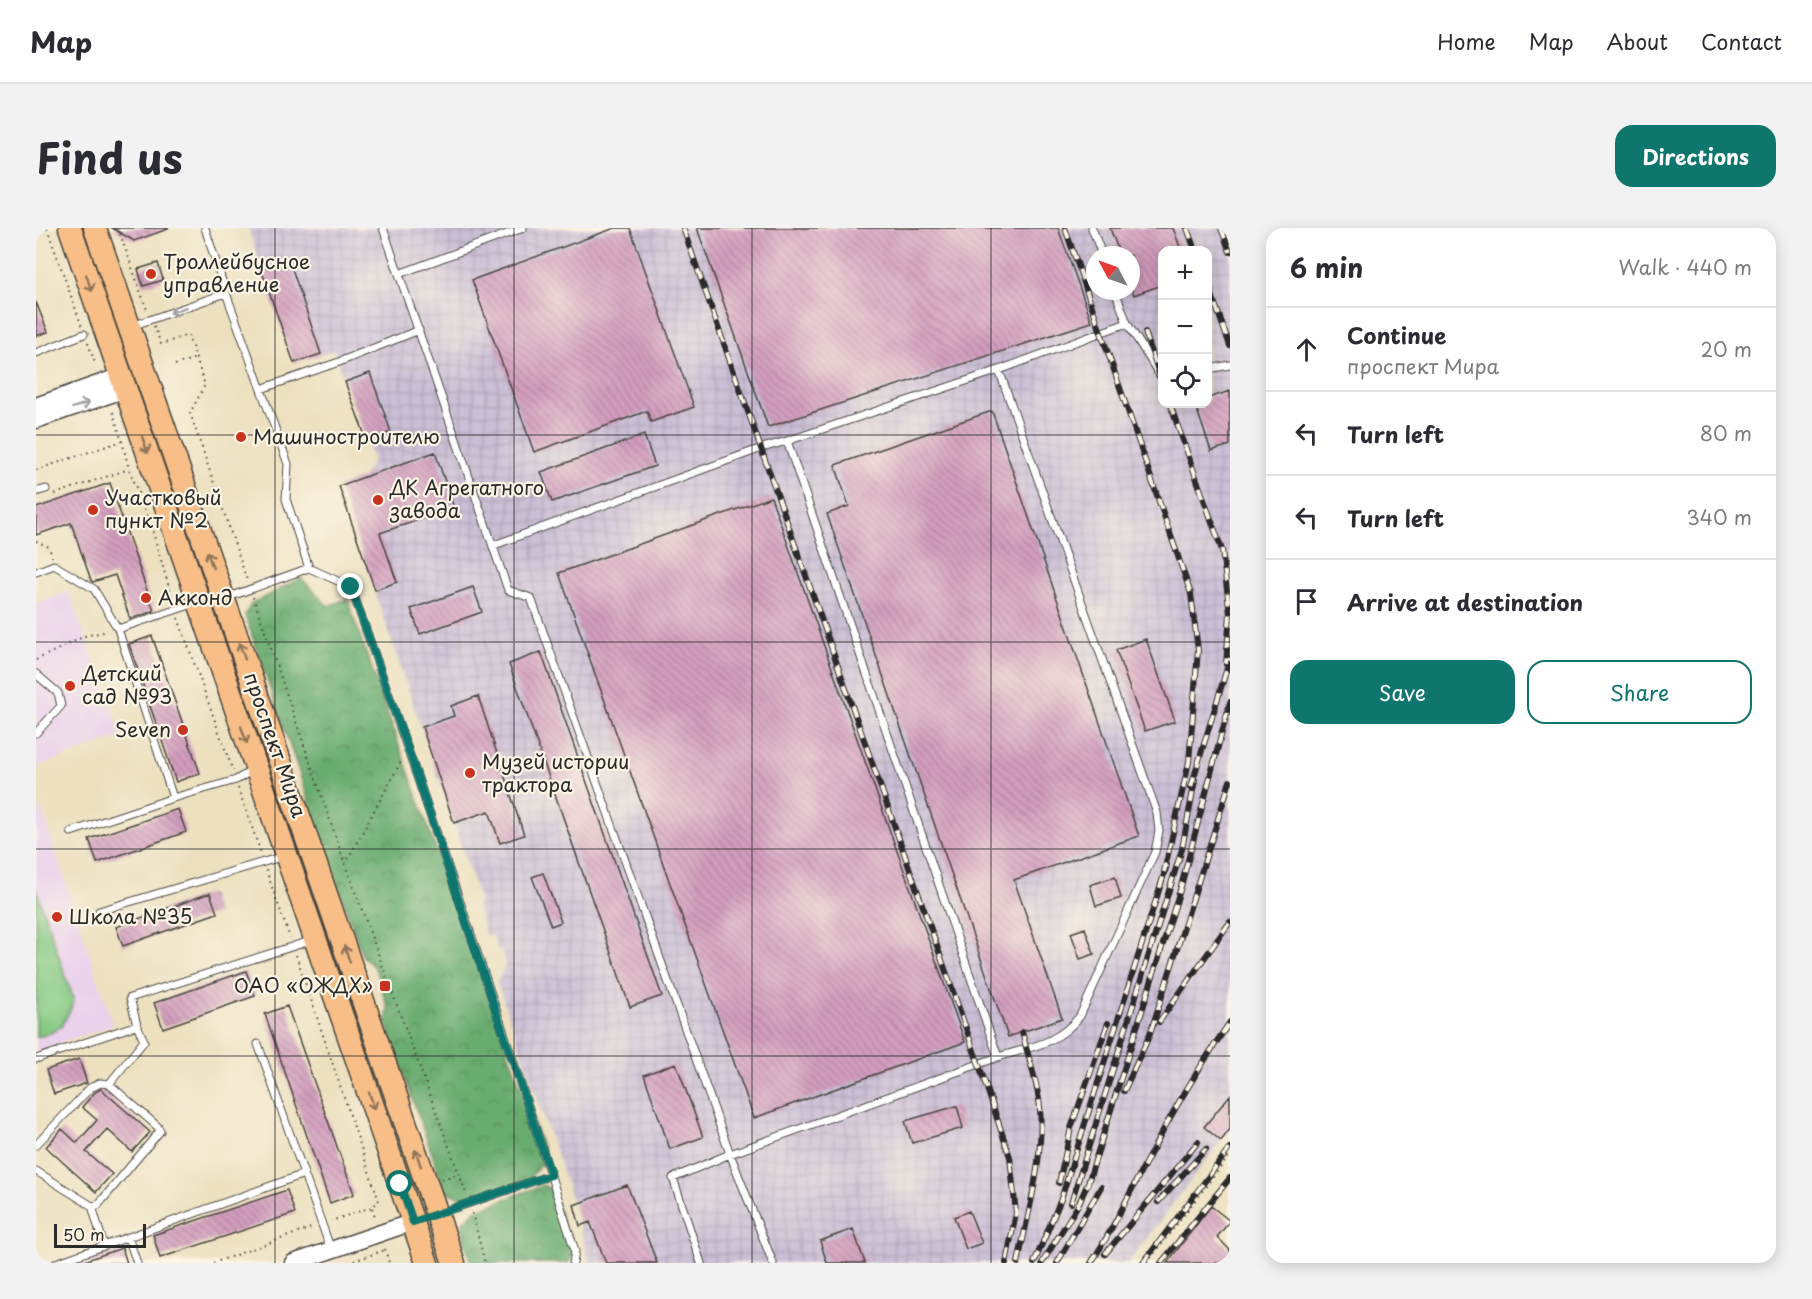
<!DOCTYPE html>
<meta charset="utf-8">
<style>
:root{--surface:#fff;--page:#f2f2f3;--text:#2b2b33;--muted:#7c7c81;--line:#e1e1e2;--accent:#0f766e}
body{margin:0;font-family:"Playpen Sans",sans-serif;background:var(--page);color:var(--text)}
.controls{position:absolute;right:18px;top:18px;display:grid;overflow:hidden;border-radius:12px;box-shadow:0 3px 15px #0003}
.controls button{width:54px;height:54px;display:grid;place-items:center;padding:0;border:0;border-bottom:2px solid var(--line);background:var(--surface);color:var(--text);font:30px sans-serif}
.compass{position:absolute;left:1050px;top:18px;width:54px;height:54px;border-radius:50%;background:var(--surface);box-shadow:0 3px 15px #0003;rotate:311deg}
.scale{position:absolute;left:18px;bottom:15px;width:92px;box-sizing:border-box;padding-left:6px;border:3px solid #2b2b2b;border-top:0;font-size:16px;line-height:21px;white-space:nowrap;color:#2b2b2b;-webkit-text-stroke:4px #fcf5e5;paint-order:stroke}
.stop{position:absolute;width:18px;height:18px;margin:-14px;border:4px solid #0f766e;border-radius:50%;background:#fff}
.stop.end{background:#0f766e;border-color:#fff;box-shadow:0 2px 6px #0008}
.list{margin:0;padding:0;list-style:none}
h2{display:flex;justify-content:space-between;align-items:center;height:78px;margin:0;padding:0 24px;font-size:26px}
h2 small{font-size:20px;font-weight:400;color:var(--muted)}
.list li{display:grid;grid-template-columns:39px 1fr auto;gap:18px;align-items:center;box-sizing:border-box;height:84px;padding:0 24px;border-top:2px solid var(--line)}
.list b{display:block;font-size:22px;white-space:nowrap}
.list p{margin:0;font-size:20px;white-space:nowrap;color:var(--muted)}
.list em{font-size:20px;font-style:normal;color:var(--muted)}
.actions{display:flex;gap:12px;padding:18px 24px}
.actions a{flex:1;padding:14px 0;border:2px solid var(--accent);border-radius:18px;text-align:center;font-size:21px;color:var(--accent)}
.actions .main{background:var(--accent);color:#fff}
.icon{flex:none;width:33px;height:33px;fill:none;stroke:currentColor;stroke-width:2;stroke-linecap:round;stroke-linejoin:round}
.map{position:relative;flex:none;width:1194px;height:1035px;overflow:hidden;border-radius:18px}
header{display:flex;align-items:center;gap:36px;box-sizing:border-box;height:84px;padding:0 30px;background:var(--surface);border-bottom:2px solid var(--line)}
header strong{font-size:28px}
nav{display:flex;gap:33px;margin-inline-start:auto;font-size:21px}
.intro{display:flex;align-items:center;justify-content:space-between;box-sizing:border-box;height:144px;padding:0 36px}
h1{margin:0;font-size:42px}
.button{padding:15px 27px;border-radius:18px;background:var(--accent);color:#fff;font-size:21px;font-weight:700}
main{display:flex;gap:36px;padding:0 36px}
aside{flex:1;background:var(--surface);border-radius:18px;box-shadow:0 3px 15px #0003}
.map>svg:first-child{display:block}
.built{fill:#ead1ec}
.industrial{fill:url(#industrial-grid);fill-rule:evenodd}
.green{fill:url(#green-dots);stroke:#567a56;stroke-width:1.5}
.forest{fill:url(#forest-crowns);stroke:#4a6c4e;stroke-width:1.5}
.pitch{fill:#82c882;stroke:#567a56;stroke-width:1.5}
.building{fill:url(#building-back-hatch)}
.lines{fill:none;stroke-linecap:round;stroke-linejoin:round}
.service-casing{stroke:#484641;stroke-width:9}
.tertiary-casing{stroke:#484641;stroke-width:19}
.primary-casing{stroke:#484641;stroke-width:25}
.path{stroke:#484641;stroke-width:2;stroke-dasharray:1.5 4.5;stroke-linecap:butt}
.service{stroke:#fff;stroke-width:7}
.tertiary{stroke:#fff;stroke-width:16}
.primary{stroke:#f7be87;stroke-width:22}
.rail-casing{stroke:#2b2b2b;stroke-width:6}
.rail{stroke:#fcf5e5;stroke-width:4;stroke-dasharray:11;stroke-linecap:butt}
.oneway{stroke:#917459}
.oneway2{stroke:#a0a0a0}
.route{stroke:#0f766e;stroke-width:8}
.grid{fill:none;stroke:#2b2b2b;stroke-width:1.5;stroke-opacity:0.55}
.poi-dot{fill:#c8321e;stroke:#fcf5e5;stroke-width:2}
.labels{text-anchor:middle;stroke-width:4.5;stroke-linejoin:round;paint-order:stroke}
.poi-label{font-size:20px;fill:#2b2b2b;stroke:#fcf5e5;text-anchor:start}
.street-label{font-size:20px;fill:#2b2b2b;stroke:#fcf5e5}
</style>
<header>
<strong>Map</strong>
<nav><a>Home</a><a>Map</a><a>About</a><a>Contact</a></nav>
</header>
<div class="intro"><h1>Find us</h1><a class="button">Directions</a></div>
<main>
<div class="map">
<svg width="1194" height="1035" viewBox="0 0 1194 1035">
<defs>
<pattern id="industrial-grid" width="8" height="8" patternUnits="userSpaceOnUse" patternTransform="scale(1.5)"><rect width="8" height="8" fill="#cabfd6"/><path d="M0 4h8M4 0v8" fill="none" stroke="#aea4b8"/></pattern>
<pattern id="green-dots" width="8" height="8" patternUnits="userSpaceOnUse" patternTransform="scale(1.5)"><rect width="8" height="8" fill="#82c882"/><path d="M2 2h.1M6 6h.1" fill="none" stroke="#6ba36b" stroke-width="1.8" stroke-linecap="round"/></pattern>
<pattern id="forest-crowns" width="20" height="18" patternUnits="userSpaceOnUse" patternTransform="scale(1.5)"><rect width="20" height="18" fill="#69ac70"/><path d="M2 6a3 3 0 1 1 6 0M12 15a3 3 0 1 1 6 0" fill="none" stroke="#578c5c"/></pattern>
<pattern id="building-back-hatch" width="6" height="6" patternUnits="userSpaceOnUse" patternTransform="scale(1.5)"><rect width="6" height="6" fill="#d39ebe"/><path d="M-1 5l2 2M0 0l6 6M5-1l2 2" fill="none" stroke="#ab819b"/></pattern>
</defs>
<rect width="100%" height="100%" fill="#fcf5e5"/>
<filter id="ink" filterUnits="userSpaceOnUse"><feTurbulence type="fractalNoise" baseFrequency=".0167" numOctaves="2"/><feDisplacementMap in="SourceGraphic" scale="12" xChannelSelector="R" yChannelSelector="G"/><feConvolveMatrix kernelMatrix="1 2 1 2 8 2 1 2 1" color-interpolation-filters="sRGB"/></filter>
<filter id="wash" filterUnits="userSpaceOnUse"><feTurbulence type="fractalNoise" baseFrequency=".008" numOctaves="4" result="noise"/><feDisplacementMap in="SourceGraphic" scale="24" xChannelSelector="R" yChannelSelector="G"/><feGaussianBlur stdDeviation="1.35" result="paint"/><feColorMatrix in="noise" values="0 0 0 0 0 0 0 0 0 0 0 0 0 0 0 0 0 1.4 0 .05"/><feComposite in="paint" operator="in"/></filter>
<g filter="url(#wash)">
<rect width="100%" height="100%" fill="#ede0bf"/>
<path class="built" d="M33 364 86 508 0 539V375Z
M5 580 77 797 0 823V581Z"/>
<path class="industrial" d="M212 0H1194V901L1092 1035H553L538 977 461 754 469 737 468 731 466 724 461 721 457 707 450 708 440 675 444 673 303 258 327 249 337 232 298 122 258 135ZM1126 22H1172V176H1126ZM1059 27H1095V63H1059Z"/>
<path class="green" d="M43 0H49L92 127 90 128Z
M116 184 382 958 377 960 111 186Z"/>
<path class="forest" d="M265 350 292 378 311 371 510 930 492 952 426 970 409 963 350 796 352 780 339 740 326 727 209 387 215 376Z
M507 957 517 963 537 1027 532 1035H436L428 1012 427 994 440 982Z"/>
<path class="pitch" d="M0 661 38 773C28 796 26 804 0 809Z"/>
<g id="blocks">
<path class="building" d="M76 0H132V1L98 13Z
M579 0H594L658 179 615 194 611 183 498 224 436 52Z
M661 0H1022L1056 94 732 199Z
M1074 0H1137L1145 22H1126V57L1098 67 1095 58V27H1084Z
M253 32 285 126 258 135 225 41Z
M122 35 127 52 107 58 102 41Z
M0 74 12 104 0 108Z
M334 145 355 204 331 213 309 154Z
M1194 163V217L1175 223 1159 176H1172V170Z
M956 183 1103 608 978 652 1026 790 972 809 791 286 813 278 799 237Z
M608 207 619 238 516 274 505 244Z
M399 224 418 280 344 305 361 354 339 362 303 258Z
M74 255 118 383 94 391 79 347 57 354 55 352 35 295 0 307V280Z
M735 269 929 814 718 890 523 345Z
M437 359 446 384 384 406 375 381Z
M116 408 164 545 140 554 93 416Z
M1110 411 1139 493 1109 503 1080 422Z
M505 424 626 768 594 779 473 436Z
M442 468 488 607 464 615 453 583 418 595 386 499 418 488 415 478Z
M142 581 150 604 61 635 53 611Z
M507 645 525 694 515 698 496 649Z
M1079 649 1085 670 1060 678 1054 657Z
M174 665 181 685 87 718 80 699Z
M1049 700 1058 726 1044 731 1035 705Z
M210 743 219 768 127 800 118 775Z
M251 778 318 966 294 975 229 786Z
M43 831 51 855 18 866 10 842Z
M640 835 667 909 634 921 608 847Z
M65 861 114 904 96 924 71 901 50 924 76 946 60 964 10 919 26 901 41 915 61 892 46 879 59 864Z
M1194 867V901L1185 913 1168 899Z
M921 878 927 900 876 915 869 893Z
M591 957 621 1035H570L554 994 544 998 538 977Z
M251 962 259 985 124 1030 117 1007Z
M1175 978 1194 993 1181 1009 1194 1022V1035H1131Z
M933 983 946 1015 930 1021 918 989Z
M817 1001 829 1035H791L784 1013Z
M86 1020 91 1035H48V1033Z"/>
</g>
</g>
<g filter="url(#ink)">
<use href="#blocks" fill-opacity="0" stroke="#484641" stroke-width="1.5"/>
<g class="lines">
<g class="service-casing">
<path id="service" d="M169 0 190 65 252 236 250 271 273 340 190 370
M347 0 472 362 495 370 694 926 637 950 665 1035
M1056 0 1066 27
M363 46 487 0
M1091 95 1125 149 1126 148
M96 98 190 65
M0 125 48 106
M1172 141 1194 137
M963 142 1091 95 1079 63
M225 161 303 134 383 102
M751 213 963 142 1121 585 1123 603 1119 624 1044 788C1022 816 995 819 962 829
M0 264 10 261
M458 317 726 220 751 213 962 829 694 926 737 1035
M273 340 315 359C393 580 468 801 539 1023L537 1035
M0 344 18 337 58 361 82 401 137 570
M82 401 160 375
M0 446 22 465 25 478 0 505
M35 604 137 570 200 552 217 542
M63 683 248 628
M222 816 295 1022
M0 831 101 797 94 770 277 712
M73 856 108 813 101 797
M0 917 54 860 64 855 73 856 122 899 124 903 62 977 56 978 0 943
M56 978 68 1018
M404 985 515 947
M92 1009 101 1035
M20 1035 268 946"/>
</g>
<g class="tertiary-casing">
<path id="tertiary" d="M0 178 85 148
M0 192 90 161
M257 1035 377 994"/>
</g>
<g class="primary-casing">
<path id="primary" d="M34 0 391 1035
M59 0 418 1035"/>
</g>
<path class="path" d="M11 0 46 99
M82 0 111 82
M118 98 125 116 152 107 169 157 154 185 211 352
M52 115 59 135
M139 137 160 130
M77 184 86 213 93 241 116 301 137 373
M0 242 86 213
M19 266 93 241
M0 313 13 319 16 329
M217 369 309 636 430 965
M142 390 197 543
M0 432 49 408 72 403
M202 560 225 625
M309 636 365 534
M230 642 254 710
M260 727 343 973 336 979 295 993
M406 951 422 946
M336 980 340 991
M436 985 449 1035
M349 1021 353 1035
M177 1035 278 999
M312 1035 349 1022
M1111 1035 1194 927"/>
<use href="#service" class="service"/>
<use href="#tertiary" class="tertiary"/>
<use href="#primary" class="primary"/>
<g class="rail-casing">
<path id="rail" d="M647 0 943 837 974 929 980 985 970 1035
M1029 0 1155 366 1162 422 1153 534 1128 644
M1151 0 1159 22
M1185 0 1194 24
M1172 56 1194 118
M1109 104 1126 154
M1134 176 1186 322 1194 386 1190 436
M1155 559 1194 430
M1123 794 1194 694
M1088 863 1114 806 1194 553
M1023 955 1035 900 1072 795
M1122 974 1170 921
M1035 975 1146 621 1159 552
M1069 1026 1162 914
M982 1035C992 984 1008 932 1004 880 1002 855 992 829 986 804
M998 1035 1025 971 1131 637
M1006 1035 1042 977 1052 955 1144 662 1194 474
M1021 1035 1065 959
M1055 1035C1079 999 1096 959 1117 921 1140 877 1166 835 1194 794
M1107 1035 1194 920
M1125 1035 1194 950"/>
</g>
<use href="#rail" class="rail"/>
</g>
<defs><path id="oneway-shaft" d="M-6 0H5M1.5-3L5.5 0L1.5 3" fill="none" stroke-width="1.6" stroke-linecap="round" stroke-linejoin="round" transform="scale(1.5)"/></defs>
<g class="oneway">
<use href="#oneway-shaft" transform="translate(53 55) rotate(71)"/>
<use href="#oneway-shaft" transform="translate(109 217) rotate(71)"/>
<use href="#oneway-shaft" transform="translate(174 332) rotate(-109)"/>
<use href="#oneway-shaft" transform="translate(206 423) rotate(-109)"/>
<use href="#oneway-shaft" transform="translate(208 507) rotate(71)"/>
<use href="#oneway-shaft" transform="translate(311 726) rotate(-109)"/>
<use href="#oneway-shaft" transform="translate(336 873) rotate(71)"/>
<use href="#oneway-shaft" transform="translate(382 930) rotate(-109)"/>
</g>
<g class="oneway2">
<use href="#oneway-shaft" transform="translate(142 82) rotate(160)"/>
<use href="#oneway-shaft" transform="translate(45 177) rotate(-19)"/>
</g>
</g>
<g class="lines" filter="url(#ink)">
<path class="route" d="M315 359 372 521 515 947 377 994 364 956"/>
</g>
<path class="grid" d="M239 0V1035M478 0V1035M716 0V1035M955 0V1035M0 207H1194M0 414H1194M0 621H1194M0 828H1194"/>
<g class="poi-dot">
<circle cx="115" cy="46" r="6"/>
<circle cx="205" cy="209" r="6"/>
<circle cx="342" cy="272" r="6"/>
<circle cx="57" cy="282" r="6"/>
<circle cx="110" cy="370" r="6"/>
<circle cx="34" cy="458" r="6"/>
<circle cx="147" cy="502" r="6"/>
<circle cx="434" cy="545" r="6"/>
<circle cx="21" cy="689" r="6"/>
<rect x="343" y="752" width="12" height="12" rx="3"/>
</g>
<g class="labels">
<g class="poi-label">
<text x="127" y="41">Троллейбусное<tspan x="127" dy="23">управление</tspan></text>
<text x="217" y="216">Машиностроителю</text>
<text x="354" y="267">ДК Агрегатного<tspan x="354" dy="23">завода</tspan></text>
<text x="69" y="277">Участковый<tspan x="69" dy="23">пункт №2</tspan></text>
<text x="122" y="377">Акконд</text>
<text x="46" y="453">Детский<tspan x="46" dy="23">сад №93</tspan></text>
<text x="135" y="509" text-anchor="end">Seven</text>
<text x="446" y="541">Музей истории<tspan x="446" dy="23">трактора</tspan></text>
<text x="33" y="696">Школа №35</text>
<text x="337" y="765" text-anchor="end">ОАО «ОЖДХ»</text>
</g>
<g class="street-label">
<text transform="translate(239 517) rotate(71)" y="7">проспект Мира</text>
</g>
</g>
</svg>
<div class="controls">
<button>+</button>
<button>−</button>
<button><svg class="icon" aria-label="locate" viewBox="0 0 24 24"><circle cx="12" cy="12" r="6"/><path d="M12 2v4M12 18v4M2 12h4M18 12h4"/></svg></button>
</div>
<svg class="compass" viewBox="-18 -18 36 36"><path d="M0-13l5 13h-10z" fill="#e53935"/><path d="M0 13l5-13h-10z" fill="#7c7c81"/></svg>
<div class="scale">50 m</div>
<div class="stop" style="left:364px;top:956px"></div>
<div class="stop end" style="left:315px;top:359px"></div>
</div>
<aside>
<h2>6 min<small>Walk · 440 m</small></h2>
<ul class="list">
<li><svg class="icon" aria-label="ahead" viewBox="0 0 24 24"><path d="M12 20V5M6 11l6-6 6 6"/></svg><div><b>Continue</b><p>проспект Мира</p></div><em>20 m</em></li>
<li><svg class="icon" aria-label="left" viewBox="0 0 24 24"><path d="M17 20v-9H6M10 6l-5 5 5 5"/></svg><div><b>Turn left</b></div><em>80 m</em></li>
<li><svg class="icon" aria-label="left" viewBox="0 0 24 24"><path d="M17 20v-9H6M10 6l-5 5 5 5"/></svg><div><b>Turn left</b></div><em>340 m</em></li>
<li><svg class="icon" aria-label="arrive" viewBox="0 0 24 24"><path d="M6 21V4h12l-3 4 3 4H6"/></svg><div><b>Arrive at destination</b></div></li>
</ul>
<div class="actions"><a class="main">Save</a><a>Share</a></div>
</aside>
</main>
